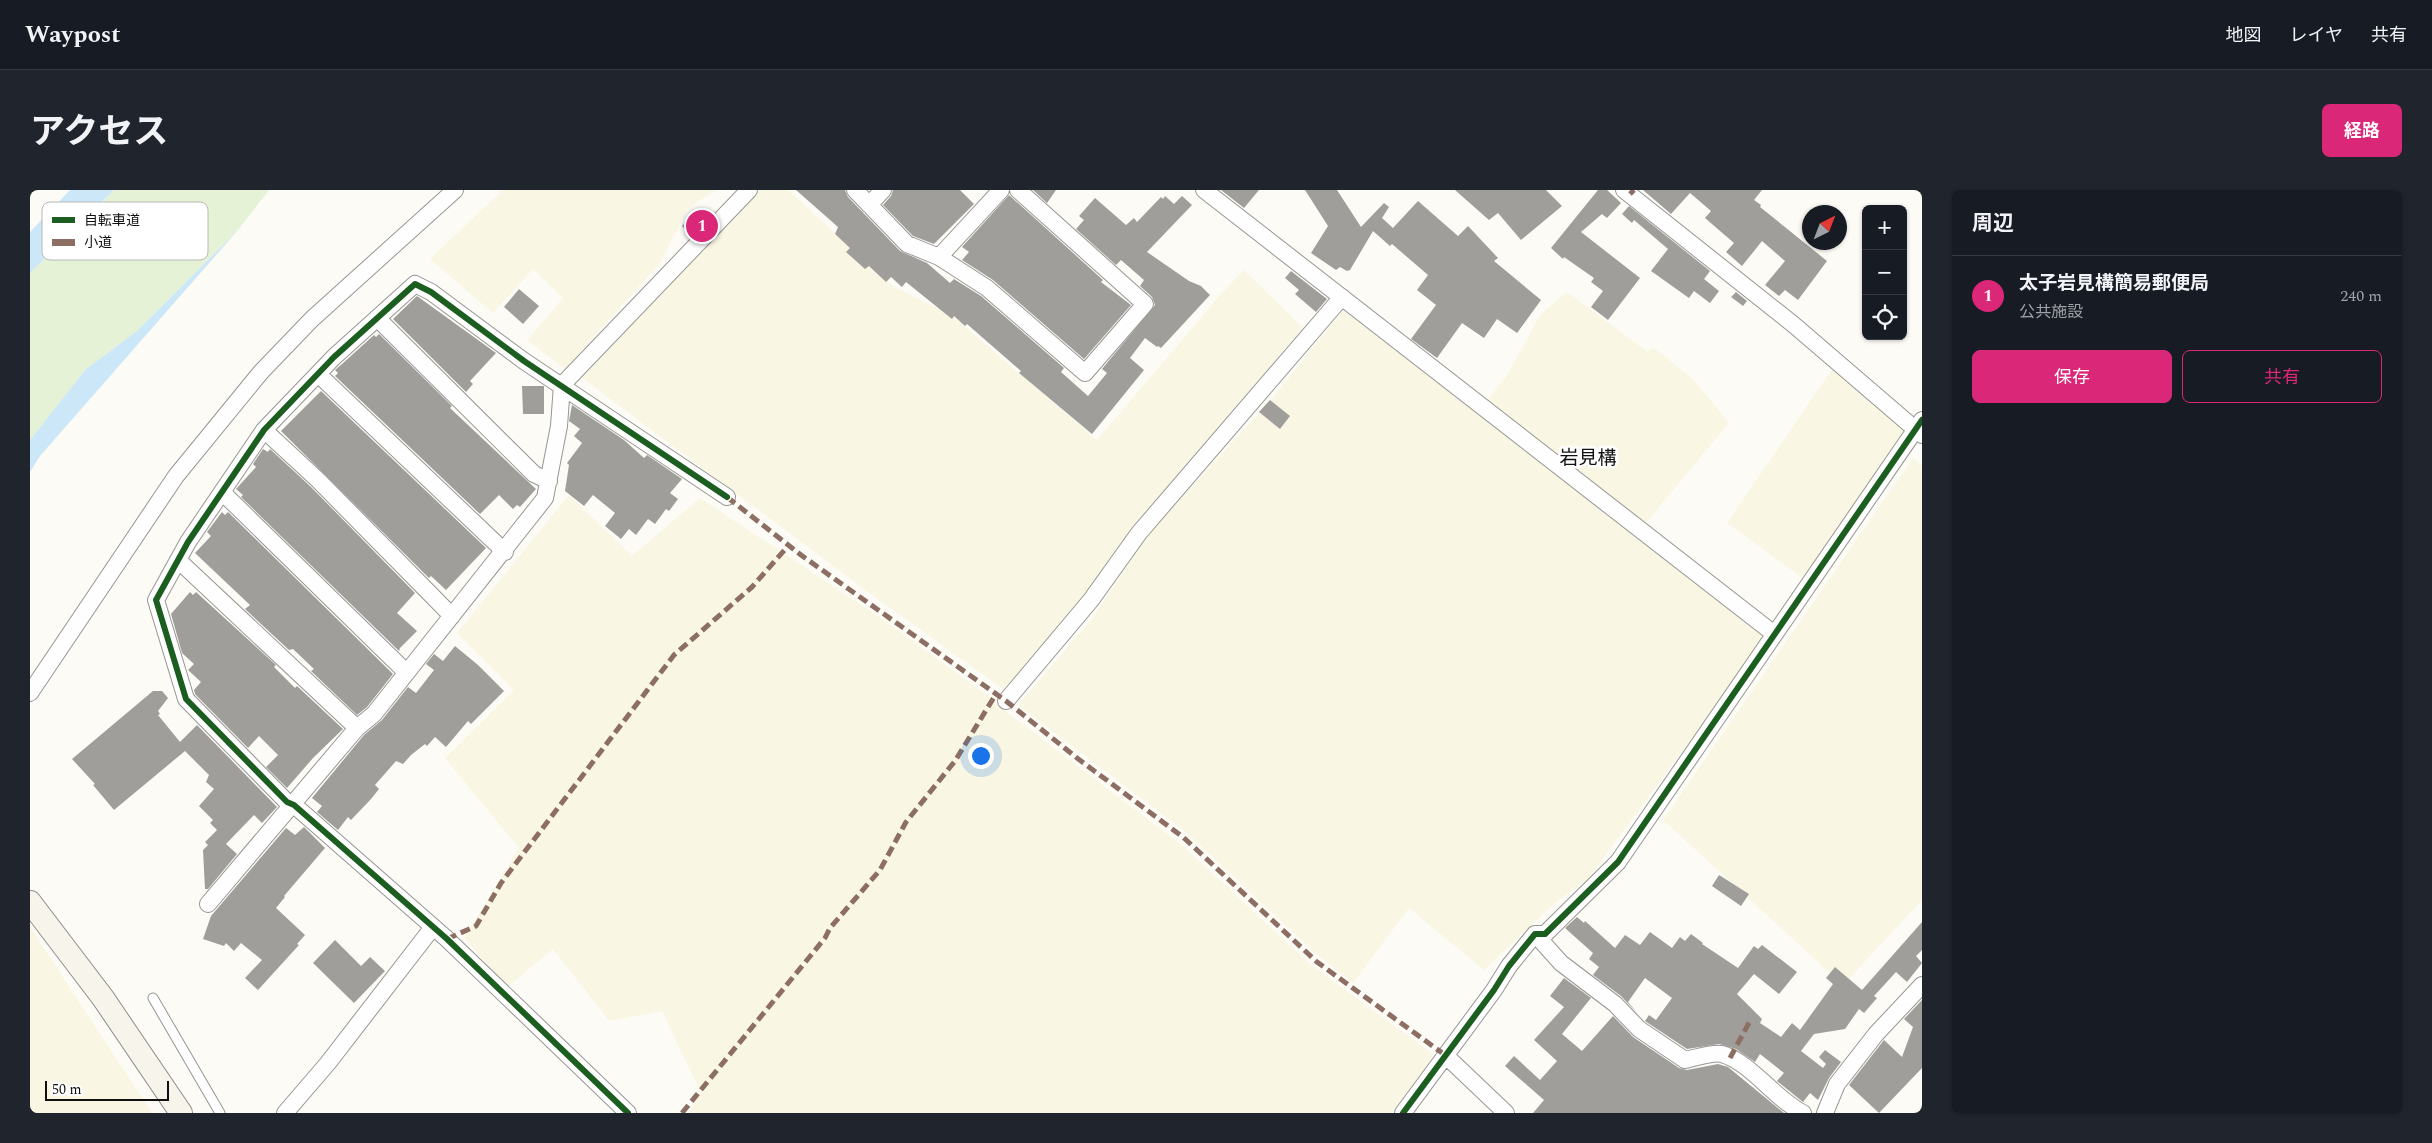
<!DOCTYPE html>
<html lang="ja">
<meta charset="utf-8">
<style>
:root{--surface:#171b24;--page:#20242c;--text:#f1f3f6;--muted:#9ea1a6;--line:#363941;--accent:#db2777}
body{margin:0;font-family:Spectral,"Noto Sans JP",serif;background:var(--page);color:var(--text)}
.controls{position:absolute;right:15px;top:15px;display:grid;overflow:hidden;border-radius:8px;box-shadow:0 1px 4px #0004}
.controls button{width:45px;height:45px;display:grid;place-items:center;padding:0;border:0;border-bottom:1px solid var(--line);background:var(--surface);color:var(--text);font:25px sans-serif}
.compass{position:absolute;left:1772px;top:15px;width:45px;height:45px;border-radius:50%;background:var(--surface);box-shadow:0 1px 4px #0004;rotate:42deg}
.scale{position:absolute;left:15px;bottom:12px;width:124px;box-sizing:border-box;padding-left:5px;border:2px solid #101010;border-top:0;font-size:14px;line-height:18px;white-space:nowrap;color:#101010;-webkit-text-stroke:4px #fff;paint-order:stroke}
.you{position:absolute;left:950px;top:565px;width:18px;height:18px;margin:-12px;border:4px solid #fff;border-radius:50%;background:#1a73e8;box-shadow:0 0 0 8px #1a73e833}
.badge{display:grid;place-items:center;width:32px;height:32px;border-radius:50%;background:var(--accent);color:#fff;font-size:16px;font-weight:700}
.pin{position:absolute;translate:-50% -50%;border:2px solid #fff;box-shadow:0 1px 5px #0006}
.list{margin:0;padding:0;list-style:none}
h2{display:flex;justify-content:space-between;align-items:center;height:65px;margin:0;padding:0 20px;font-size:21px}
h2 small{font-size:16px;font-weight:400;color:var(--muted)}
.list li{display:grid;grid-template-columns:32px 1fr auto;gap:15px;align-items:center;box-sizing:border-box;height:80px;padding:0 20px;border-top:1px solid var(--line)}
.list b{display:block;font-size:19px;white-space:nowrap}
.list p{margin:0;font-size:16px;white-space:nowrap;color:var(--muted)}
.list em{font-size:16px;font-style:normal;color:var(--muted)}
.actions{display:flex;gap:10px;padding:15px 20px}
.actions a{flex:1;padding:11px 0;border:1px solid var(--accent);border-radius:8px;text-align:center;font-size:18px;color:var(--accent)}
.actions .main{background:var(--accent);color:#fff}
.icon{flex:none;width:28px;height:28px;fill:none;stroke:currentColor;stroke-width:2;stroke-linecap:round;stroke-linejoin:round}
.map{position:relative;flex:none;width:1892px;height:923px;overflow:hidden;border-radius:8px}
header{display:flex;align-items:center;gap:30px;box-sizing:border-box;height:70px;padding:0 25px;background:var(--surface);border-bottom:1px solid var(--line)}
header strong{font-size:24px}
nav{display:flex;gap:28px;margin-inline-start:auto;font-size:18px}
.intro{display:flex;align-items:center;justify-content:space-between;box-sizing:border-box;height:120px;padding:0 30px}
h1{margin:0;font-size:35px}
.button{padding:12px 22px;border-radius:8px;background:var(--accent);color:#fff;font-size:18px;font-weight:700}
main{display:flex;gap:30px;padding:0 30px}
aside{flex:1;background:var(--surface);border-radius:8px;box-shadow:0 1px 4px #0004}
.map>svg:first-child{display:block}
.farmland{fill:#f9f7e3}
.green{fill:#e6f2d6}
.water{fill:#cce7f7}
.building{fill:#a09e9b}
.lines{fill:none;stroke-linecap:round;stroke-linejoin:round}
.lane-casing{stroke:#969694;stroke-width:11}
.street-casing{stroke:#969694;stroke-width:18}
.secondary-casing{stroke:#8d8c8a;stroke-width:24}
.lane{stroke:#fffefe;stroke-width:9}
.street{stroke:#fffefe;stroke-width:16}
.secondary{stroke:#f6f4eb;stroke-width:22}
.quiet{stroke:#8d6e63;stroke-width:5;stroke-dasharray:10 5;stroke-linecap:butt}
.cycleway-casing{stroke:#fff;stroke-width:9}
.cycleway{stroke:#1b5e20;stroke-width:6}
.labels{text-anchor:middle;stroke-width:5;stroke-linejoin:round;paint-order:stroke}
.quarter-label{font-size:19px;fill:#101010;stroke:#fff}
.key{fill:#fff;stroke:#b7b7b7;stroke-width:1}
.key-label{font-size:14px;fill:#101010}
</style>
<header>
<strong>Waypost</strong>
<nav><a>地図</a><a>レイヤ</a><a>共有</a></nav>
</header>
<div class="intro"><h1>アクセス</h1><a class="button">経路</a></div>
<main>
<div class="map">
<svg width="1892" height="923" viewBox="0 0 1892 923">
<rect width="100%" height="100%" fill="#fcfbf6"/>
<path class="farmland" d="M473 0H686L657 19 631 72 535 179 497 150 533 108 503 79 463 123 400 69Z
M728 0H758L864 97 920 124 1067 250 1191 104 1214 80 1273 138 1140 293 1040 426 973 499 835 400 552 188Z
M1537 102 1618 162 1623 157 1664 190 1699 233 1614 335 1541 275 1456 212 1478 184 1510 125Z
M1313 120 1739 444 1557 690 1526 712 1454 780 1379 718 1323 793 1284 762 1157 643 988 515 1061 430 1120 342 1241 210Z
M1805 175 1877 241 1774 389 1697 333Z
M1883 268 1892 276V710L1813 795 1633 630Z
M539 305 602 366 670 308 854 430 958 506 979 524 1152 655 1280 774 1403 864 1392 882 1362 923H659L671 903 632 821 579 831 523 759 477 797 434 748 489 658 415 568 484 500 427 443Z
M0 737 122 923H0Z"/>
<path class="green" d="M84 0H239L208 40 107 141 55 180 0 250V83Z"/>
<path class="water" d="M40 0H84L0 83V42Z
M208 40 10 266 0 282V250L55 180 107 141Z"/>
<path class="building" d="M766 0H815L818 7 870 61 897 73 920 93 924 89 951 106 1034 178 1031 182 1058 206 1077 183 1072 179 1125 115 1122 107 1110 96 1114 90 1091 70 1086 75 1046 39 1054 30 1049 26 1065 8 1096 35 1104 28 1107 32 1131 7 1133 9 1135 6 1144 14 1152 6 1162 15 1117 62 1159 91 1171 96 1180 105 1131 158 1128 156 1127 157 1115 148 1100 168 1114 180 1062 244 989 183 991 181 937 134 935 136 924 126 922 129 876 92 872 97 861 87 856 92 839 76 835 79 816 62 820 58 805 44 808 37Z
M863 0H930L944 14 904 54 883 46 853 15 861 6Z
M1003 0H1026L1017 13Z
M1191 0H1229L1214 18Z
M1275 0H1307L1331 37 1354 13 1359 17 1352 28 1363 38 1388 11 1428 46 1438 36 1468 68 1464 71 1511 110 1487 143 1467 129 1454 148 1432 133 1407 168 1381 149 1406 115 1387 100 1398 85 1362 54 1360 56 1343 41 1320 80 1317 81 1310 77 1306 80 1281 63 1298 36Z
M1425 0H1516L1532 16 1491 50 1468 23 1459 30Z
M1568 0H1577L1591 13 1577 28 1572 24 1551 42 1610 88 1578 130 1561 117 1573 101 1561 92 1564 88 1534 67 1533 69 1521 58Z
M1613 0H1732L1724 10 1731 15 1730 17 1797 71 1768 110 1755 100 1749 106 1735 95 1755 71 1732 51 1712 76 1696 62 1704 53 1675 28 1681 21 1660 3 1641 24Z
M979 5 1073 90 1071 92 1101 115 1054 169 963 90 932 70 939 62 932 57Z
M1599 16 1680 81 1674 89 1689 101 1680 113 1664 101 1659 108 1621 81 1638 59 1604 30 1602 33 1592 24Z
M660 27 670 36 661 45 652 36Z
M1261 81 1297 109 1286 122 1265 104 1269 100 1255 88Z
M489 99 509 116 493 134 474 117Z
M1706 102 1717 111 1713 116 1701 107Z
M387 106 466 163 440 191 443 194 436 202 363 129Z
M349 144 422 216 420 218 506 299 490 317 487 315 483 319 469 305 450 324 305 186 308 183 305 180 312 174 344 145 346 147Z
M492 196H514V224H493Z
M291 201 456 358 416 400 401 386 399 388 251 241Z
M1240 210 1260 226 1250 239 1229 222Z
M542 215 594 250 614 268 617 265 652 289 640 303 648 309 639 321 636 319 625 334 618 329 606 345 599 339 591 349 575 336 585 323 563 305 554 316 535 301 539 275 537 273 552 253 544 246 550 239 539 231Z
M233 259 238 262 240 259 281 297 385 403 367 423 387 441 370 458 369 461 211 307 213 305 206 299 226 277 223 274Z
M192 322 195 325 198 322 363 484 337 517 327 525 281 481 284 479 263 459 259 460 215 419 220 415 165 363 181 346 177 342Z
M160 402 163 405 166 402 246 475 244 477 265 498 267 496 313 539 283 568 257 598 236 577 248 565 229 546 218 558 165 504 164 500 171 492 158 480 164 474 152 463 141 424Z
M425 456 448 475 474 501 441 534 438 531 416 557 405 547 397 556 395 554 381 565 373 574 366 571 345 595 349 599 341 609 321 630 318 627 308 640 287 622 292 616 282 608 334 545 352 530 378 497 386 503 404 480 396 474 404 464 413 471Z
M123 501H132L138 508 128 521 130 524 128 525 150 552 167 535 247 617 232 633 224 625 196 654 207 664 178 699H175L173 660 178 655 175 652 187 640 180 633 183 630 169 616 184 599 176 592 179 585 155 561 84 620 63 595 65 594 42 569Z
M274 637 295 658 254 706 255 707 246 718 275 745 267 754 269 755 228 800 215 788 232 770 211 753 204 761 196 753 194 756 173 749 181 726 256 638 265 645Z
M1689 685 1719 704 1711 716 1682 696Z
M1547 727 1554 733 1555 731 1585 758 1595 745 1610 755 1620 742 1642 758 1650 747 1655 751 1661 744 1673 753 1672 754 1708 778 1724 756 1728 759 1732 755 1767 782 1749 804 1724 784 1707 804 1732 829 1730 833 1751 847 1762 833 1770 840 1803 794 1796 788 1805 777 1832 800 1892 732V760L1886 766 1892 773 1877 792 1866 782 1844 806 1847 808 1834 823 1829 819 1815 839 1784 844 1771 861 1793 878 1796 874 1789 867 1795 860 1811 872 1799 888 1788 910 1780 903 1773 912 1747 891 1754 883 1730 864 1725 872 1706 859 1689 854 1657 859 1615 831 1619 825 1626 830 1642 808 1615 788 1598 812 1608 824 1591 806 1563 785 1569 777 1559 769 1563 763 1535 738Z
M305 750 331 776 340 767 355 781 324 813 283 773Z
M1534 788 1561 808 1532 844 1552 861 1583 826 1603 847 1649 878 1657 880 1688 874 1698 877 1754 923H1503L1514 910 1475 876 1484 866 1510 890 1527 871 1504 850 1534 817 1520 806Z
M1892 810V878L1849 923 1819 895 1854 850 1872 867 1883 837 1874 829Z"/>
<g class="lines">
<g class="lane-casing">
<path id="lane" d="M123 808 190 923"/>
</g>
<g class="street-casing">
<path id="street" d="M825 0 877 54 909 67 957 98 1055 183 1115 114 988 0
M1174 0 1743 443
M1594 0 1764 135 1892 245
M839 15 853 0
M909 67 971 0
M347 128 504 284 519 291
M288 184 475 362
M234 240 288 290 422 426
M193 303 376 482
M148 370 327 538
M0 503 146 286 231 182 282 129 425 0
M976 511 1061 410 1109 343 1312 107
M178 714 327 538 344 524 515 308 529 236 532 195 719 0
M1505 744 1531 773 1585 814 1609 839 1655 870C1665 868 1683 862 1692 864 1720 872 1745 909 1773 923
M1415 865 1476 923
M255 923 298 873 403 737
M598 923 417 749 264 615 257 612 156 509 126 410 158 352 234 240 304 167 385 94 401 102 494 171 697 307
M1373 923 1464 800 1479 776 1505 744H1515L1588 672 1892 230
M1795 923 1807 894 1846 844 1892 795"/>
</g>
<g class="secondary-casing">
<path id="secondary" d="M0 712 73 808 151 923"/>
</g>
<use href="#lane" class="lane"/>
<use href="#street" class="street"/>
<use href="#secondary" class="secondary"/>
<path class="quiet" d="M1600 4 1604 0
M697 307 771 365 976 511 1047 568 1153 647 1287 772 1415 865
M417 749 446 736 471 693 644 465 722 397 758 356
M1700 868 1721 829
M652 923 795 748 800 738 850 680 876 632 925 571 966 504"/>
<g class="cycleway-casing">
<path id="cycleway" d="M598 923 417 749 264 615 257 612 156 509 126 410 158 352 234 240 304 167 385 94 401 102 494 171 697 307
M1373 923 1464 800 1479 776 1505 744H1515L1588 672 1892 230"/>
</g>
<use href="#cycleway" class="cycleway"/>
</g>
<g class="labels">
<g class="quarter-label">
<text x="1558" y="274">岩見構</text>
</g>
</g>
<rect x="12" y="12" width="166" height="58" rx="8" class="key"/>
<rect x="22" y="27" width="23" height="6" fill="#1b5e20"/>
<rect x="22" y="49" width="23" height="7" fill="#8d6e63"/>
<g class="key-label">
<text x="54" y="35">自転車道</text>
<text x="54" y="57">小道</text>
</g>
</svg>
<div class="controls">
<button>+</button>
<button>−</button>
<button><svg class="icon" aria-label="locate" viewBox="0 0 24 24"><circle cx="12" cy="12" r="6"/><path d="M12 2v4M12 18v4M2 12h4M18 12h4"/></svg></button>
</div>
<svg class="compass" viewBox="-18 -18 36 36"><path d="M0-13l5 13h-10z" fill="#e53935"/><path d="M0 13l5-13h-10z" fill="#9ea1a6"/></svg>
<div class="scale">50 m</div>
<div class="you"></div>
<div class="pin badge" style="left:672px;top:36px">1</div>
</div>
<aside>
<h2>周辺<small></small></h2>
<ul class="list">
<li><span class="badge">1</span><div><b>太子岩見構簡易郵便局</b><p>公共施設</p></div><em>240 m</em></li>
</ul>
<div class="actions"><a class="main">保存</a><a>共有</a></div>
</aside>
</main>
